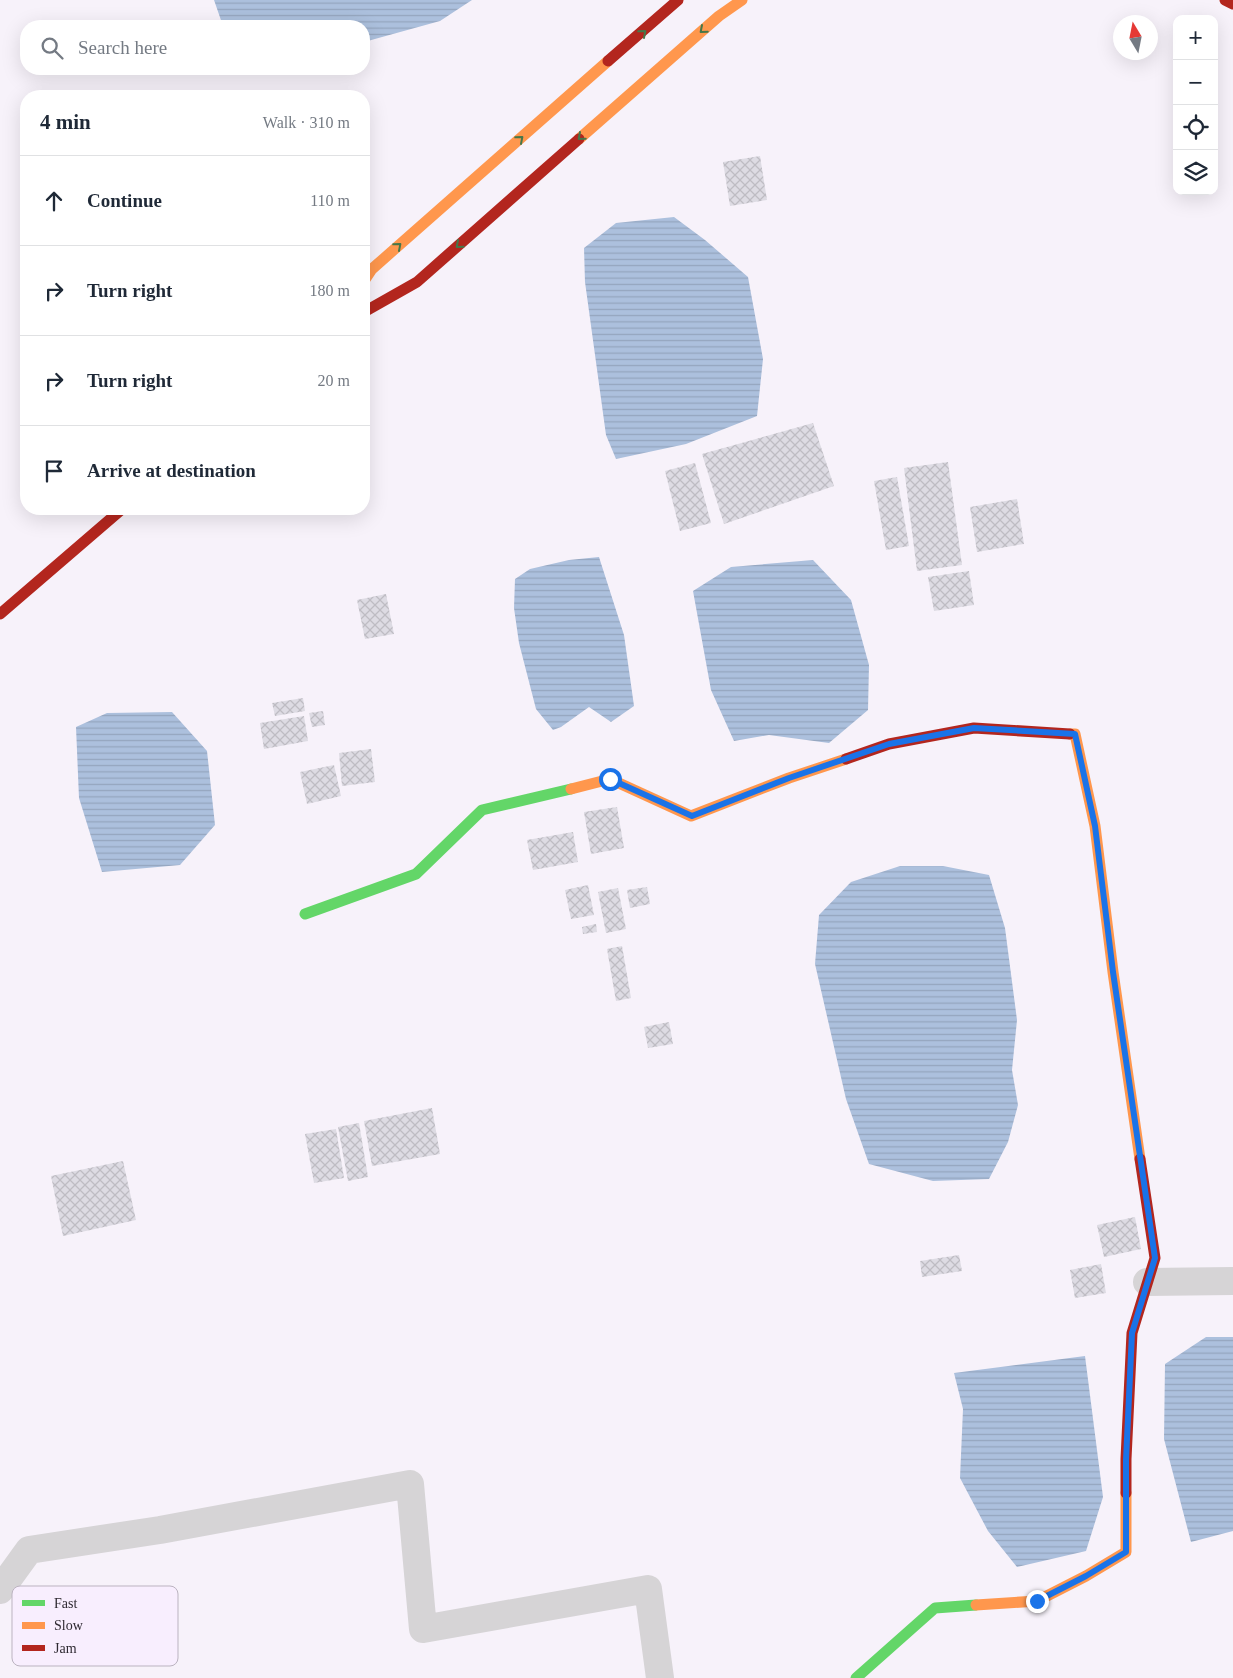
<!DOCTYPE html>
<meta charset="utf-8">
<style>
:root{--surface:#fff;--page:#f6f6f7;--text:#1f2937;--muted:#747a83;--line:#e0e1e3}
body{margin:0;font-family:"Times New Roman",serif;background:var(--page);color:var(--text)}
.controls{position:absolute;right:15px;top:15px;display:grid;overflow:hidden;border-radius:10px;box-shadow:0 5px 20px #0002}
.controls button{width:45px;height:45px;display:grid;place-items:center;padding:0;border:0;border-bottom:1px solid var(--line);background:var(--surface);color:var(--text);font:25px sans-serif}
.compass{position:absolute;left:1113px;top:15px;width:45px;height:45px;border-radius:50%;background:var(--surface);box-shadow:0 5px 20px #0002;rotate:350deg}
.stop{position:absolute;width:15px;height:15px;margin:-11px;border:4px solid #1a73e8;border-radius:50%;background:#fff}
.stop.end{background:#1a73e8;border-color:#fff;box-shadow:0 1px 5px #0008}
.list{margin:0;padding:0;list-style:none}
h2{display:flex;justify-content:space-between;align-items:center;height:65px;margin:0;padding:0 20px;font-size:21px}
h2 small{font-size:16px;font-weight:400;color:var(--muted)}
.list li{display:grid;grid-template-columns:32px 1fr auto;gap:15px;align-items:center;box-sizing:border-box;height:90px;padding:0 20px;border-top:1px solid var(--line)}
.list b{display:block;font-size:19px;white-space:nowrap}
.list em{font-size:16px;font-style:normal;color:var(--muted)}
.icon{flex:none;width:28px;height:28px;fill:none;stroke:currentColor;stroke-width:2;stroke-linecap:round;stroke-linejoin:round}
.map{position:relative;flex:none;width:1233px;height:1678px;overflow:hidden}
.search{position:absolute;background:var(--surface);box-shadow:0 5px 20px #0002;left:20px;top:20px;width:350px;height:55px;display:flex;align-items:center;gap:12px;box-sizing:border-box;padding:0 18px;border-radius:20px;color:var(--muted);font-size:19px}
.panel{position:absolute;background:var(--surface);box-shadow:0 5px 20px #0002;left:20px;top:90px;width:350px;height:425px;border-radius:20px}
.map>svg:first-child{display:block}
.water{fill:url(#water-rules)}
.building{fill:url(#building-cross-hatch)}
.lines{fill:none;stroke-linecap:round;stroke-linejoin:round}
.street{stroke:#d6d4d6;stroke-width:28}
.fast{stroke:#63d668;stroke-width:11}
.slow{stroke:#ff974d;stroke-width:11}
.jam{stroke:#b3261e;stroke-width:11}
.oneway{stroke:#46774a}
.route{stroke:#1a73e8;stroke-width:6}
.key{fill:#f8eefe;stroke:#bbb3c0;stroke-width:1}
.key-label{font-size:14px;fill:#2e2931}
</style>
<div class="map">
<svg width="1233" height="1678" viewBox="0 0 1233 1678">
<defs>
<pattern id="water-rules" width="6" height="5" patternUnits="userSpaceOnUse" patternTransform="scale(1.25)"><rect width="6" height="5" fill="#acc0dd"/><path d="M0 2.5h6" fill="none" stroke="#94a5be"/></pattern>
<pattern id="building-cross-hatch" width="8" height="8" patternUnits="userSpaceOnUse" patternTransform="scale(1.25)"><rect width="8" height="8" fill="#dddbe3"/><path d="M0 0l8 8M0 8l8-8" fill="none" stroke="#bebcc3"/></pattern>
</defs>
<rect width="100%" height="100%" fill="#f7f2fa"/>
<path class="water" d="M214 0H472L440 21 364 42V26H223Z
M674 217 705 240 748 277 763 359 757 416 686 444 616 459 606 435 585 282 584 248 616 223Z
M599 557 624 635 634 706 611 722 589 707 561 727 553 730 536 709 519 643 514 608 515 579 530 569 569 560Z
M813 560 851 600 869 665 868 710 829 743 769 735 734 741 711 690 693 591 731 567Z
M172 712 207 751 215 825 180 865 102 872 79 798 76 727 107 713Z
M900 866H943L989 875 1005 928 1017 1020 1012 1070 1018 1105 1008 1142 989 1179 933 1181 869 1164 846 1099 815 964 819 915 851 882Z
M1206 1337H1233V1531L1191 1542 1164 1439 1165 1364Z
M1085 1356 1103 1497 1086 1551 1017 1567 988 1531 960 1478 963 1409 954 1373Z"/>
<path class="building" d="M760 156 767 200 730 206 723 162Z
M813 423 834 486 724 524 702 454Z
M948 462 962 565 917 571 904 468Z
M695 463 711 523 680 531 665 471Z
M897 477 909 546 886 550 874 481Z
M1017 499 1024 544 977 552 970 507Z
M969 571 974 605 934 611 928 577Z
M386 594 394 634 365 639 357 600Z
M303 698 305 711 275 716 272 703Z
M323 711 325 725 312 727 309 713Z
M304 716 308 741 264 749 260 723Z
M371 749 375 782 342 786 339 753Z
M334 765 341 796 307 804 300 772Z
M617 807 624 848 591 854 584 812Z
M573 832 578 862 533 870 527 840Z
M588 885 594 915 571 919 565 890Z
M647 887 650 904 630 908 627 890Z
M618 888 626 929 606 933 598 892Z
M596 924 597 932 583 934 582 927Z
M622 946 631 998 616 1001 607 949Z
M669 1022 673 1044 648 1048 644 1027Z
M432 1108 440 1154 372 1166 364 1121Z
M359 1123 368 1177 348 1181 338 1127Z
M336 1129 344 1178 314 1183 305 1134Z
M123 1161 136 1220 63 1236 51 1176Z
M1135 1217 1141 1249 1104 1257 1097 1225Z
M959 1255 962 1271 922 1277 920 1261Z
M1101 1264 1106 1293 1075 1298 1070 1270Z"/>
<g class="lines">
<path class="street" d="M1147 1282 1233 1281
M0 1590 29 1550 160 1530 410 1484 423 1629 648 1589 660 1678"/>
<path class="fast" d="M305 914 416 874 482 810 571 789
M856 1678 935 1608 976 1605"/>
<path class="slow" d="M579 139 719 16 742 0
M364 281 372 269 608 61
M1070 734H1075L1095 826 1113 972 1140 1159
M571 789 610 779 691 816 789 778 846 759
M976 1605 1037 1601 1086 1576 1126 1552V1493"/>
<path class="jam" d="M1225 0 1233 4
M608 61 678 0
M364 312 417 282 579 139
M0 614 122 509
M846 759 889 744 974 728 1070 734
M1126 1493V1459L1132 1333 1155 1258 1140 1159"/>
</g>
<defs><path id="oneway-chevron" d="M-2-3.5L2.5 0L-2 3.5" fill="none" stroke-width="1.6" stroke-linecap="round" stroke-linejoin="round" transform="scale(1.25)"/></defs>
<g class="oneway">
<use href="#oneway-chevron" transform="translate(703 30) rotate(139)"/>
<use href="#oneway-chevron" transform="translate(643 33) rotate(-41)"/>
<use href="#oneway-chevron" transform="translate(581 137) rotate(139)"/>
<use href="#oneway-chevron" transform="translate(520 139) rotate(-41)"/>
<use href="#oneway-chevron" transform="translate(459 245) rotate(139)"/>
<use href="#oneway-chevron" transform="translate(398 246) rotate(-41)"/>
</g>
<g class="lines">
<path class="route" d="M610 779 692 816 789 778 889 744 974 728 1075 734 1095 826 1113 972 1155 1258 1132 1333 1126 1460V1552L1086 1576 1037 1601"/>
</g>
<rect x="12" y="1586" width="166" height="80" rx="8" class="key"/>
<rect x="22" y="1600" width="23" height="6" fill="#63d668"/>
<rect x="22" y="1622" width="23" height="7" fill="#ff974d"/>
<rect x="22" y="1645" width="23" height="6" fill="#b3261e"/>
<g class="key-label">
<text x="54" y="1608">Fast</text>
<text x="54" y="1630">Slow</text>
<text x="54" y="1653">Jam</text>
</g>
</svg>
<div class="controls">
<button>+</button>
<button>−</button>
<button><svg class="icon" aria-label="locate" viewBox="0 0 24 24"><circle cx="12" cy="12" r="6"/><path d="M12 2v4M12 18v4M2 12h4M18 12h4"/></svg></button>
<button><svg class="icon" aria-label="layers" viewBox="0 0 24 24"><path d="M12 4l9 5-9 5-9-5zM3 14l9 5 9-5"/></svg></button>
</div>
<svg class="compass" viewBox="-18 -18 36 36"><path d="M0-13l5 13h-10z" fill="#e53935"/><path d="M0 13l5-13h-10z" fill="#747a83"/></svg>
<div class="stop" style="left:610px;top:779px"></div>
<div class="stop end" style="left:1037px;top:1601px"></div>
<div class="search"><svg class="icon" aria-label="search" viewBox="0 0 24 24"><circle cx="10" cy="10" r="6"/><path d="M15 15l6 6"/></svg>Search here</div>
<section class="panel">
<h2>4 min<small>Walk · 310 m</small></h2>
<ul class="list">
<li><svg class="icon" aria-label="ahead" viewBox="0 0 24 24"><path d="M12 20V5M6 11l6-6 6 6"/></svg><div><b>Continue</b></div><em>110 m</em></li>
<li><svg class="icon" aria-label="right" viewBox="0 0 24 24"><path d="M7 20v-9h11M14 6l5 5-5 5"/></svg><div><b>Turn right</b></div><em>180 m</em></li>
<li><svg class="icon" aria-label="right" viewBox="0 0 24 24"><path d="M7 20v-9h11M14 6l5 5-5 5"/></svg><div><b>Turn right</b></div><em>20 m</em></li>
<li><svg class="icon" aria-label="arrive" viewBox="0 0 24 24"><path d="M6 21V4h12l-3 4 3 4H6"/></svg><div><b>Arrive at destination</b></div></li>
</ul>
</section>
</div>
